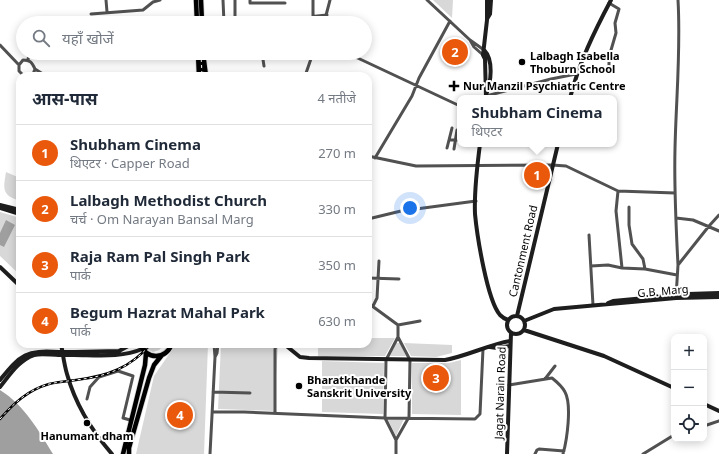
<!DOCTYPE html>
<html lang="hi">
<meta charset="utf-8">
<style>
:root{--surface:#fff;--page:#f6f6f7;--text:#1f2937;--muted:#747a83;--line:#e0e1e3;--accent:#ea580c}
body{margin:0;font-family:"Noto Sans","Noto Sans Devanagari",sans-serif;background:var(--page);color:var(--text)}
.controls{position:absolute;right:12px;bottom:12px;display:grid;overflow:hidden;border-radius:8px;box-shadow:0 2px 10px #0003}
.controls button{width:36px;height:36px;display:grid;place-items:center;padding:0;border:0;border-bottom:1px solid var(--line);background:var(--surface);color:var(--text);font:20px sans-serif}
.you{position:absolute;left:410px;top:208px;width:14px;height:14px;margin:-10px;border:3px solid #fff;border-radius:50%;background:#1a73e8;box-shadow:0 0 0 6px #1a73e833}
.badge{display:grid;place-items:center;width:26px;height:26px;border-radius:50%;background:var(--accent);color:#fff;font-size:13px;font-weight:700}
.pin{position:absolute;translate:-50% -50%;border:2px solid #fff;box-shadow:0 1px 4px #0006}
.popup{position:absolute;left:457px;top:95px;width:160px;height:52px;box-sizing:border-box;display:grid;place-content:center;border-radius:8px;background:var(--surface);filter:drop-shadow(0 1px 3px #0005);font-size:13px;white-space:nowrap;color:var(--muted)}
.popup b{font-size:15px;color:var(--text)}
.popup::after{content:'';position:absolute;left:50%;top:100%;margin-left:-8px;border:8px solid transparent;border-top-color:var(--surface)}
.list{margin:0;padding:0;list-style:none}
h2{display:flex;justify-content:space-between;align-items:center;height:52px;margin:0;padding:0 16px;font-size:17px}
h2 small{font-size:13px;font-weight:400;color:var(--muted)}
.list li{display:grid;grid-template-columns:26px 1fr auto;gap:12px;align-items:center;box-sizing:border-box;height:56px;padding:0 16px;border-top:1px solid var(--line)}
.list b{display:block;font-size:15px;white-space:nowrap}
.list p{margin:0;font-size:13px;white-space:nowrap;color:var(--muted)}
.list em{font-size:13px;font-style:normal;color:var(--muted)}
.icon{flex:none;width:22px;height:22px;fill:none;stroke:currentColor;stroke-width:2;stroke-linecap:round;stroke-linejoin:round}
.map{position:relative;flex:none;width:719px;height:454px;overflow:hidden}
.search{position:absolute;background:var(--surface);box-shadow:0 2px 10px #0003;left:16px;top:16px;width:356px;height:44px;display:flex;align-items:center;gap:10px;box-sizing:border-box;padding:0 14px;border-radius:22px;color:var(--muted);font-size:15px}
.panel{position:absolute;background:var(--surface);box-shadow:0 2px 10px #0003;left:16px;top:72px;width:356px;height:276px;border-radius:12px}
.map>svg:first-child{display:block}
.green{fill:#d8d8d8}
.water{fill:#9f9f9f}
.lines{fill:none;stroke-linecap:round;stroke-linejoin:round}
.primary-casing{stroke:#dbdbdb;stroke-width:6}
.street{stroke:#515151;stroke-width:3}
.secondary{stroke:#1e1e1e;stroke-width:4}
.primary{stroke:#000;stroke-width:4.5}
.rail-casing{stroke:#000;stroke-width:2.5}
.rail{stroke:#fff;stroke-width:1;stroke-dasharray:3;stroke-linecap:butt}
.secondary-bridge{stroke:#1e1e1e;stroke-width:4}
.poi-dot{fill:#000;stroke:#fff;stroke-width:1.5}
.labels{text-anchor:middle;stroke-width:4;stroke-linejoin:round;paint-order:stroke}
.poi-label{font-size:11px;font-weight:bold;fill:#000;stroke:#fff;text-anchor:start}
.street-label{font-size:11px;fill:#000;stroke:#fff}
</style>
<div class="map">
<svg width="719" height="454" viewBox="0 0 719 454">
<rect width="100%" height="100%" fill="#fff"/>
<path class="green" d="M433 0H453L452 18Z
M6 172 20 178V201C2 195 3 190 6 172Z
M0 212 20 218V275L0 256Z
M368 338H395L385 356H318V344H368Z
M396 343H400L406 356H390Z
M404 343 452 345V353L436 357 411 356Z
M146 344H165L159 350 153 352 147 349Z
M176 344H208L204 454H136L154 376Z
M221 344 278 345 274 411 218 409Z
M461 360V415L412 414V363H449Z
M322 361 384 363 383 414 322 412Z
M404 419 396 436 388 420Z"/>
<path class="water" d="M6 220 15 225 4 247 0 245V233Z
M0 390C24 405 39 431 53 454H0Z"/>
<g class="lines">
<g class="primary-casing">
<path id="primary" d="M196 0 197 23
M201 0 202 23
M198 53 199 76
M203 53 206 76
M140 344C147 360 165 360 172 344
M123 454 145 365 146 353
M129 454V448L149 378 154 365 162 355"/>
</g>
<path class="street" d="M106 0 107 12
M223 0 224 23
M250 0V3H285
M313 0V16
M427 0 470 40 484 50
M678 0C681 50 676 99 675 149 674 188 676 227 678 265
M609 3 619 9 615 23 616 33 609 57V70
M91 14 143 10 153 2 160 0
M235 23V0
M285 23 289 19 327 15
M324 23 330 0
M470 40 474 47 483 55
M0 45 19 65V71L24 76
M262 53 264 66
M347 53 460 106
M28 60 29 53
M19 65 23 60C30 60 32 62 35 69L33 74 26 76
M35 69 46 76
M305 76 313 53
M486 96 551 79 576 74
M449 140H460
M447 148 452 128
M454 149 457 130
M368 156 416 166 552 165 566 166 618 191 675 193
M375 158 412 96 419 78 450 21
M618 191 616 211 622 268
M629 207V225L632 244 643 259 645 269
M676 218 693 220 719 231
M368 219 401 211 476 201
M589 235 593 305
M591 266 608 265 622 268 645 269 677 275
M368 278 399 279
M676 297 678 265 709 226 719 215
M368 303 398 325V337L386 360 385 418 396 440V454
M373 306 377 298 379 261
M398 325 420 321
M215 357 217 353 218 344
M545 379 555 366
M509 385 552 378C557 382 562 386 565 392 572 405 567 440 563 454
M213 392 250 393
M87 399 90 387 99 377 118 371 133 376 123 418 130 420
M213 412H244L385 418 475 419 480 414 483 349
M275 413V349L277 344
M704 426 719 421
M396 440 409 417 410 360 398 337
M210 454 215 357 214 344
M535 454 537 450 539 449 564 451
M643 454 674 435"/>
<path class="secondary" d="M487 19 490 14 491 0
M484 50C494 60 491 83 486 95
M486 98 485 59 483 55 487 20V0
M570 98C579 63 594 32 611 0
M480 144C477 167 474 191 475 214 477 235 487 300 500 315 502 317 505 319 508 320
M0 205 20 210
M0 208 20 214
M0 267 20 286
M608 303 613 301 688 294 719 293
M507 325a9 9 0 1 1 18 0a9 9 0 1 1-18 0Z
M517 316 558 144
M524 321 554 309 676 298 719 297
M524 330 604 356 674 388
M61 344C63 354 64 364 67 374 75 403 92 431 112 454
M284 344 300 357 309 358 445 360C467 356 488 345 510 341
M490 347 497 348 510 346
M75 352 119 351 132 344
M74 355C95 355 122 358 142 349
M0 380C21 354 26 350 59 352
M0 387C9 376 19 360 34 355 42 353 51 355 59 355
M704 404 719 411
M507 454 511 333"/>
<use href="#primary" class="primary"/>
<g class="rail-casing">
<path id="rail" d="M201 53 202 76
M0 419C14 403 28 390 49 384 58 382 68 381 76 380 108 376 130 368 151 344"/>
</g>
<use href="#rail" class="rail"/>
<path class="secondary-bridge" d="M59 352H75
M59 355H74"/>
</g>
<g class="poi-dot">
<circle cx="522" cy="62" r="4"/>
<path d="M452 80h4v4h4v4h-4v4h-4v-4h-4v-4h4z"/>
<circle cx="299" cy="386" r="4"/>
<circle cx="87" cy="423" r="4"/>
</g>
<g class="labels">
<g class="poi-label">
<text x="530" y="60">Lalbagh Isabella<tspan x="530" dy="13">Thoburn School</tspan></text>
<text x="463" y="90">Nur Manzil Psychiatric Centre</text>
<text x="307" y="384">Bharatkhande<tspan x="307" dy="13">Sanskrit University</tspan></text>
<text x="87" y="440" text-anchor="middle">Hanumant dham</text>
</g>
<g class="street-label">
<text transform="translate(523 251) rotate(-77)" y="4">Cantonment Road</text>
<text transform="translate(663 291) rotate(-5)" y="4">G.B. Marg</text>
<text transform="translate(500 393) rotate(-88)" y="4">Jagat Narain Road</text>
</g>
</g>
</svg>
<div class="controls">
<button>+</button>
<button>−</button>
<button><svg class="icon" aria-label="locate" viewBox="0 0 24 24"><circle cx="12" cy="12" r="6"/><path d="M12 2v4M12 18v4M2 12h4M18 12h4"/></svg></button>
</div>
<div class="you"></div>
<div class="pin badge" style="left:537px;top:175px">1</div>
<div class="popup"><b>Shubham Cinema</b>थिएटर</div>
<div class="pin badge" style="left:455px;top:52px">2</div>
<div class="pin badge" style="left:436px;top:378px">3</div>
<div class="pin badge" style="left:180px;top:415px">4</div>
<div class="search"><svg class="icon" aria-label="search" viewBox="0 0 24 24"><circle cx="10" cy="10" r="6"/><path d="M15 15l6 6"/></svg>यहाँ खोजें</div>
<section class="panel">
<h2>आस-पास<small>4 नतीजे</small></h2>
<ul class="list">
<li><span class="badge">1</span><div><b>Shubham Cinema</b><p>थिएटर · Capper Road</p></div><em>270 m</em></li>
<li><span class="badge">2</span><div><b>Lalbagh Methodist Church</b><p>चर्च · Om Narayan Bansal Marg</p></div><em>330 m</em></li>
<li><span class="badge">3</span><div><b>Raja Ram Pal Singh Park</b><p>पार्क</p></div><em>350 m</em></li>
<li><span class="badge">4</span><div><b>Begum Hazrat Mahal Park</b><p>पार्क</p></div><em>630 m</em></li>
</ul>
</section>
</div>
